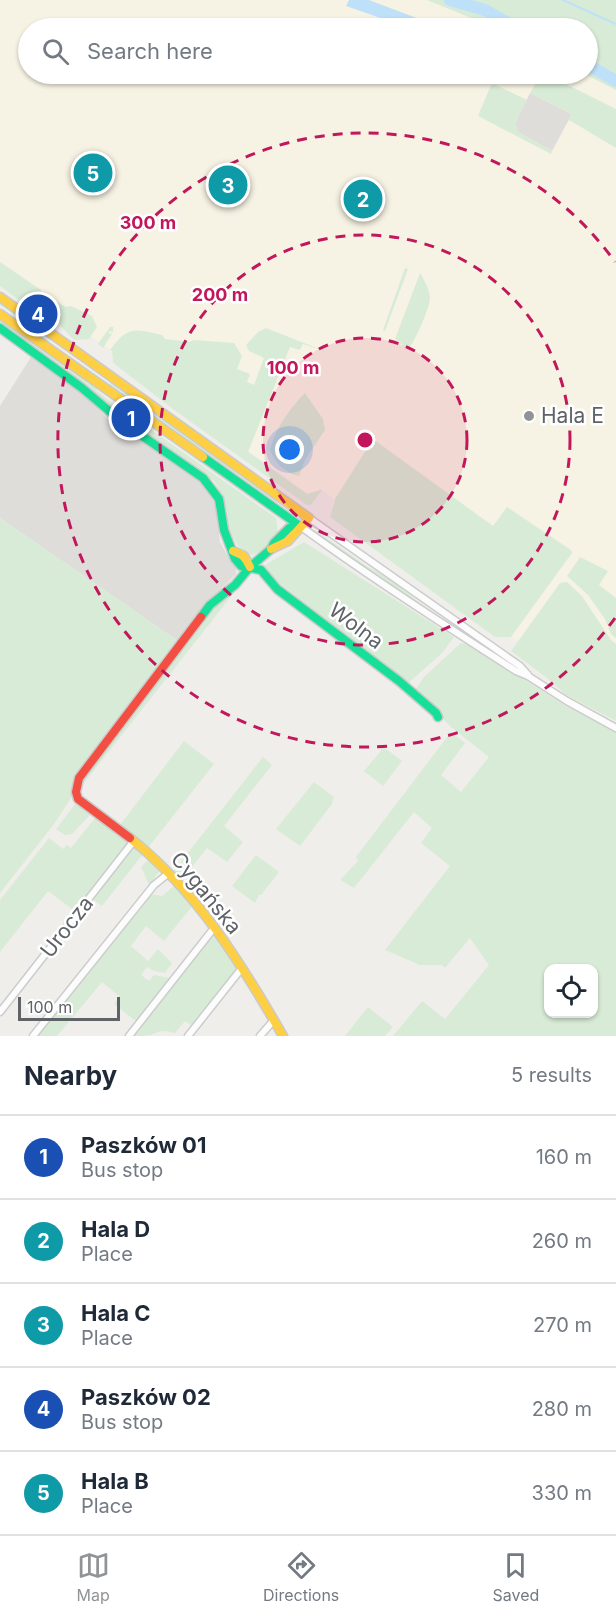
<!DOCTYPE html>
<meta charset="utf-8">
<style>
:root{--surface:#fff;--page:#f2f2f3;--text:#1f2937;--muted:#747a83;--line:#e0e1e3;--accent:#919496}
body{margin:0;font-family:Inter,sans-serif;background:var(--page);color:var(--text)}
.controls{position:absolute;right:18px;bottom:18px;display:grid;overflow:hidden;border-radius:12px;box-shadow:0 2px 4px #0004}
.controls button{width:54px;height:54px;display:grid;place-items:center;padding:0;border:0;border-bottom:2px solid var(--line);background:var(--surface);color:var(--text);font:30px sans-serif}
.scale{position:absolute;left:18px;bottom:15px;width:102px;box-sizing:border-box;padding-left:6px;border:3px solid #5f6368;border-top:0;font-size:16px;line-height:21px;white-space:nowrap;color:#5f6368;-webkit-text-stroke:4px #fff;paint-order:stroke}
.you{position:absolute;left:290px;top:450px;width:21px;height:21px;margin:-15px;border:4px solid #fff;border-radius:50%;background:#1a73e8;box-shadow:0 0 0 9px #1a73e833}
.badge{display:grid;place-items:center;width:39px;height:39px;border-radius:50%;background:var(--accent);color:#fff;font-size:20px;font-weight:700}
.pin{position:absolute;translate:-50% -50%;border:3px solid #fff;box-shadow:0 2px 6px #0006}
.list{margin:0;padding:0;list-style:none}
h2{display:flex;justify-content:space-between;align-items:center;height:78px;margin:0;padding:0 24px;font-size:26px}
h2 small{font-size:20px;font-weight:400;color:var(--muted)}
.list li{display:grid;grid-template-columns:39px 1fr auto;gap:18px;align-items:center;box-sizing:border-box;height:84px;padding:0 24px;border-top:2px solid var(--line)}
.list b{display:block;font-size:22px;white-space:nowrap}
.list p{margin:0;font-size:20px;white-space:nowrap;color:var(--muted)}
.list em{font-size:20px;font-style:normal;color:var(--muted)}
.icon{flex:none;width:33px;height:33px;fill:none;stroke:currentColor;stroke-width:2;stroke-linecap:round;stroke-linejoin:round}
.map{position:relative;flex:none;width:616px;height:1036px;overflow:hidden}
.search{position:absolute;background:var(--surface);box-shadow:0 2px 4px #0004;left:18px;right:18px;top:18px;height:66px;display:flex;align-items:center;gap:15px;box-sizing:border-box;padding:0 21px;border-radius:33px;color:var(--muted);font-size:22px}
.sheet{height:498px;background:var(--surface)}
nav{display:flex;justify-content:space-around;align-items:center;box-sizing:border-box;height:84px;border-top:2px solid var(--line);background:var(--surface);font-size:16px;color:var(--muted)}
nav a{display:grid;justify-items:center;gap:3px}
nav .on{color:var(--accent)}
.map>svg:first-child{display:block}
.commercial{fill:#f7f3e4}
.industrial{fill:#dfddda}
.green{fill:#d8ebd6;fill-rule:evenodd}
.water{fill:#bfe0f9}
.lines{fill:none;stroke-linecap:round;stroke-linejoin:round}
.stream{stroke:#bfe0f9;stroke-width:2}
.river{stroke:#bfe0f9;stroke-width:12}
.street-casing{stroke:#cbcccc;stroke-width:9}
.fast-casing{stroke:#cacacb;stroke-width:11}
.slow-casing{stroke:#cacacb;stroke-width:11}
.jam-casing{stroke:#cacacb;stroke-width:11}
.street{stroke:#fdfcfc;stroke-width:6}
.fast{stroke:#16e098;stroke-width:8}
.slow{stroke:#ffcf43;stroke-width:8}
.jam{stroke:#f24e42;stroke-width:8}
.ring{fill:none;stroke:#c2185b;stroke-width:3;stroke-dasharray:10 8}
.poi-dot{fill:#919496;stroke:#fff;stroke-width:2}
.labels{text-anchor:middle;stroke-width:5;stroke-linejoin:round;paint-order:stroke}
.poi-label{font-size:21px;fill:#5f6368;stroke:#fff;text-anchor:start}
.street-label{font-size:21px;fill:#5f6368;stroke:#fff}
.centre{fill:#c2185b;stroke:#fff;stroke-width:3}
.ring-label{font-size:18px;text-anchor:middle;font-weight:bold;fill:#c2185b;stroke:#fff;stroke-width:5;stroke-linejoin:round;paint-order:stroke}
</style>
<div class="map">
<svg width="616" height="1036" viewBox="0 0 616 1036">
<rect width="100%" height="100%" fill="#efeeea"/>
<path class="commercial" d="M0 0H427L496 28H28V74H585L616 90V721L572 698 518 641 511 637H495L453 595 330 517 334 499 320 489 308 494 55 310 12 287 0 278Z"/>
<path class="industrial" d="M530 93 572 114 552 151 518 132 515 123Z
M31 357 84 395 108 419 159 452 204 485 213 496 217 515 220 542 229 558 236 568V574L209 602 181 643 0 518V406Z"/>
<path class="green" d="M427 0H616V90L585 74H588V28H496Z
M541 74H546L616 109V148L569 120 572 114 530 93Z
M491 85H496L527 100 515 123 518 132 552 151 551 154 478 116Z
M0 262 41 290V296L37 293 34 296 39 300 44 295 66 307 71 306 92 316 97 327 89 339 74 340 52 317 38 307 16 298 0 286Z
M405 268 408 269 385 331 383 330Z
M420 273C425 281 430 291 430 299 429 309 415 342 408 349L395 339Z
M0 302 77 357 78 359 0 305Z
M0 319 97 388 96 390 139 425 150 429 276 518 278 534C271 542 263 552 252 555L238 546 230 532 224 499 214 481 114 411 93 390 0 323Z
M110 327H113V332L109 331V333L112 334 103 348 98 344Z
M266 328 327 352 303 344 300 350 290 347 248 452 307 494 322 490 311 505H307L173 409 117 366 113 362 112 351 110 350C128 325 135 329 162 335L165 339 190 342 193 340 234 343 242 356 237 369 250 374 247 382 254 385 264 358 249 351 246 345 258 332Z
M112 382 277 499 276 502 237 474 209 458 108 386Z
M305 393 323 419 325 430 306 458 299 476C285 473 273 461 270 449 276 428 290 408 305 393Z
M373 439 493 526 507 507 571 550 572 553 511 637H495L330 517 335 499Z
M0 518 181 643 76 776 73 795 54 824 0 893Z
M315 530 368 567 387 577 424 606 361 566 317 535 313 531Z
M304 542 454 637 442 653 407 684 266 572 265 565Z
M580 557 608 571 599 585 616 598V638L611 634 605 619 588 595 567 576Z
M567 582 582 596 611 640 616 644V721L566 695 547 678 511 651 560 583Z
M232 593 233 594 80 788 81 795 78 793 79 784 204 617 219 600Z
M461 643 472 646 566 706 616 732V1036H393L422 1001 445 1019 489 965 470 938 445 968 442 965H420L385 950 450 866 421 843 432 828 414 812 354 888 340 880 358 861 356 857 451 732 465 743 441 775 461 792 489 757 451 727 427 703 416 689 424 677ZM548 969H594V1014H548Z
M184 741 214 764 147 849 117 826 120 825Z
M382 746 402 761 383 786 364 771 380 752Z
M263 757 272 765 224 826 243 842 227 862 207 848 180 882 172 873Z
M314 782 334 797 332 804 300 846 276 829Z
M76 803 90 815 72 834 65 835 56 829Z
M95 818 128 842V845L76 912 48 891 0 952V900L49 838 63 849 67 845 71 848Z
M133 845 143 854 102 906 91 898Z
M256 855 279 872 261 895H259L255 903 232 886Z
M149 859 160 870 149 885 141 867Z
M174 886 193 905 164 941 146 926 131 946 148 961 158 949 172 963 165 973 154 971 147 967 141 975 149 981 154 975 169 978 170 981 137 1022 114 1004 120 997 102 982 57 1036H34L147 896 151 894 162 896Z
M212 934 235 963 236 970 191 1025 185 1021 175 1033C164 1030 161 1030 151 1035 146 1036 137 1036 131 1036Z
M368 1007 393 1027 385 1036H345Z"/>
<path class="water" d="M349 0H369L443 28H409L346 6Z"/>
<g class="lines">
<path class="stream" d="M563 0 616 24"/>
<path class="river" d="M450 0 485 10 517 28
M588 65 616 81"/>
<g class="street-casing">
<path id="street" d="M309 518 520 666 528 675
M300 526C370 577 443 624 516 671L528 676 567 701 616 728
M0 1012 133 842
M33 1036 154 885 169 873
M129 1036 214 928
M188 1036 242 968
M260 1036 274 1020"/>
</g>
<g class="fast-casing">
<path id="fast" d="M0 328 82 388 122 422 203 478 219 499 224 530 235 559 241 566 261 570 277 589 399 681 436 713 438 717
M203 457 300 526
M201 617 210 605 235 585 250 567 271 549 274 543 289 528 300 526"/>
</g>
<g class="slow-casing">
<path id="slow" d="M0 297 309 518 288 541 271 549
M0 314 203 457
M233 551 244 556 250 567
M130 838C196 890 241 963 283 1036"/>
</g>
<g class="jam-casing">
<path id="jam" d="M130 838 78 799 76 792 79 778 201 617"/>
</g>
<use href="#street" class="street"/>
<use href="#fast" class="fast"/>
<use href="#slow" class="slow"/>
<use href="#jam" class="jam"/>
</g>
<circle cx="365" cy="440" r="102" fill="#c2185b" fill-opacity=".12"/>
<g class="ring">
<circle cx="365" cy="440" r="102"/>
<circle cx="365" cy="440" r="205"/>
<path d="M615 618A307 307 0 1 1 615 262"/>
</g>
<circle class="poi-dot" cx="529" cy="416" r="6"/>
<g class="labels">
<g class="poi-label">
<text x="541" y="423">Hala E</text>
</g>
<g class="street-label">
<text transform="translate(356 626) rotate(37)" y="7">Wolna</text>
<text transform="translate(206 893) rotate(51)" y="7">Cygańska</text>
<text transform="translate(67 927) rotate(-52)" y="7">Urocza</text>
</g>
</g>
<circle cx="365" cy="440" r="9" class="centre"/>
<g class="ring-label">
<text x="148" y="229">300 m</text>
<text x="220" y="301">200 m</text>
<text x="293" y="374">100 m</text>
</g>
</svg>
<div class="controls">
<button><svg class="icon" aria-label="locate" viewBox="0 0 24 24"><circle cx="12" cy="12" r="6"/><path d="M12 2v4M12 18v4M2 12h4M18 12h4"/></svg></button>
</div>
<div class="scale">100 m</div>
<div class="you"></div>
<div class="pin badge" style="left:131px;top:418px;background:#1a4fb4">1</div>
<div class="pin badge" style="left:363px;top:199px;background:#0f9aa8">2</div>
<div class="pin badge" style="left:228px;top:185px;background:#0f9aa8">3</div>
<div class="pin badge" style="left:38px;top:314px;background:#1a4fb4">4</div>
<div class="pin badge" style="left:93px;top:173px;background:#0f9aa8">5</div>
<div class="search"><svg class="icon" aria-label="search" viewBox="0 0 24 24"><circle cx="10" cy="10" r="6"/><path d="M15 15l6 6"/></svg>Search here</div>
</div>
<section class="sheet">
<h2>Nearby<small>5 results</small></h2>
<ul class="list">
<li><span class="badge" style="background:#1a4fb4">1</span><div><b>Paszków 01</b><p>Bus stop</p></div><em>160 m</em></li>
<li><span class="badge" style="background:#0f9aa8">2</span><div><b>Hala D</b><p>Place</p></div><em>260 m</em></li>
<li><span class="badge" style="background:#0f9aa8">3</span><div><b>Hala C</b><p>Place</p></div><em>270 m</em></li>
<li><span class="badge" style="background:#1a4fb4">4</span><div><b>Paszków 02</b><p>Bus stop</p></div><em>280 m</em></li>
<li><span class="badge" style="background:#0f9aa8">5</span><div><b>Hala B</b><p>Place</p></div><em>330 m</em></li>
</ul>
</section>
<nav>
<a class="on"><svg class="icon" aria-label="map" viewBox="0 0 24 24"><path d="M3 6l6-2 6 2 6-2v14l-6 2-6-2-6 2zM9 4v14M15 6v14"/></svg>Map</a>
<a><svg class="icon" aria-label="directions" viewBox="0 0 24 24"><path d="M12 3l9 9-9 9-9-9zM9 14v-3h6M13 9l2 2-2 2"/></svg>Directions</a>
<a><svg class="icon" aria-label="saved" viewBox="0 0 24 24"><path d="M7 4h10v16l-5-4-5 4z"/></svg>Saved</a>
</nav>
